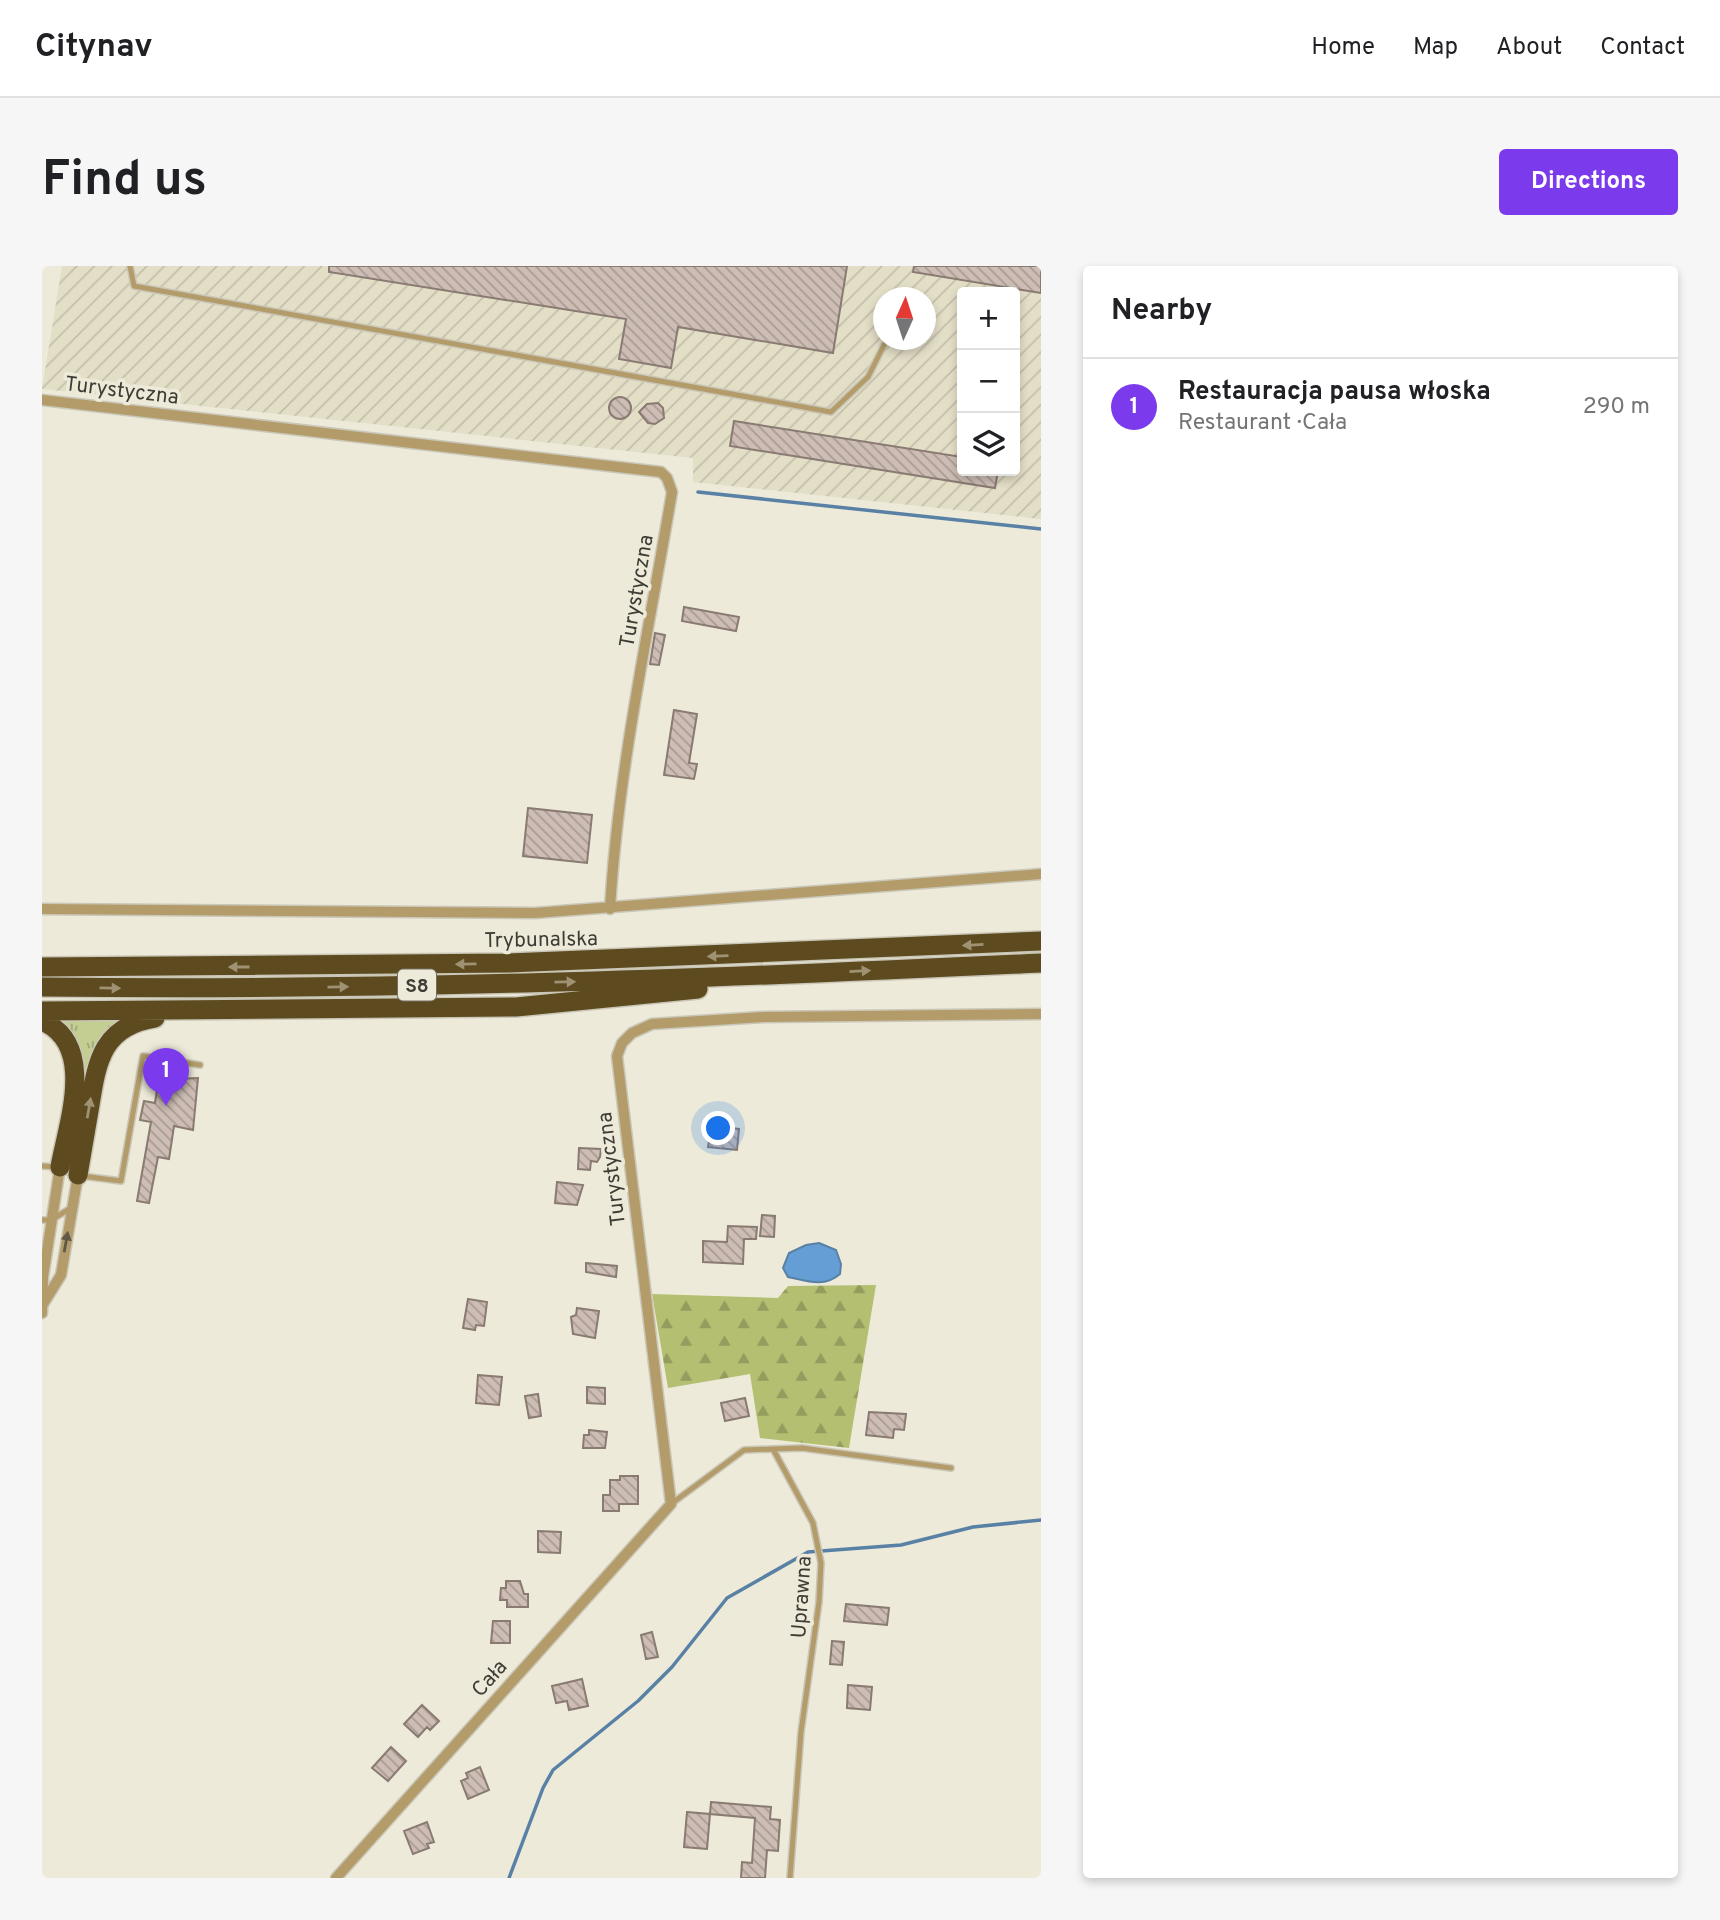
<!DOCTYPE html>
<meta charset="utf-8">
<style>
:root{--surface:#fff;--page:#f6f6f6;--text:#202124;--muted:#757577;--line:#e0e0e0;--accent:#7c3aed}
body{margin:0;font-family:Overpass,sans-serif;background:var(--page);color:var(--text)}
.controls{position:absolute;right:21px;top:21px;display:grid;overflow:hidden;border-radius:7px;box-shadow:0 4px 10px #0003}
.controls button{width:63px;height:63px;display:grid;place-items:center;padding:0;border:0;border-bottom:2px solid var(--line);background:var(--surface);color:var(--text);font:35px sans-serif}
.compass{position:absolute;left:831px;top:21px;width:63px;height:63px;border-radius:50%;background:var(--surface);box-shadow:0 4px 10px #0003;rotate:3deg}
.you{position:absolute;left:677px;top:863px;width:24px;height:24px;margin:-18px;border:5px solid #fff;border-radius:50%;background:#1a73e8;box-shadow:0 0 0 10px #1a73e833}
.badge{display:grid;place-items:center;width:46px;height:46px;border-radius:50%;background:var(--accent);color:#fff;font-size:23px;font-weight:700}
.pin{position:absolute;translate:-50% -58px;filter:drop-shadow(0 2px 4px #0008)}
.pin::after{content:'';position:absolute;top:37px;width:24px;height:21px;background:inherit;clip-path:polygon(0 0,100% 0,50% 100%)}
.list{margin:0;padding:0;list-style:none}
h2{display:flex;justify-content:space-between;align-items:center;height:91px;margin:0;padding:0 28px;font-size:30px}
h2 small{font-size:23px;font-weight:400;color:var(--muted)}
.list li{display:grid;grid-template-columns:46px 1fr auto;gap:21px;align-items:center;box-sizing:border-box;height:98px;padding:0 28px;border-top:2px solid var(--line)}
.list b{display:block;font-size:26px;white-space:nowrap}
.list p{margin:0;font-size:23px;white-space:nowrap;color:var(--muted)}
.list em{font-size:23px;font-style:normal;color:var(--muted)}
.icon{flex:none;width:38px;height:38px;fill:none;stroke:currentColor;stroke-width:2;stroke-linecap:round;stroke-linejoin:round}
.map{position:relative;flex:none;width:999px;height:1612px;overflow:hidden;border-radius:7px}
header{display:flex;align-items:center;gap:42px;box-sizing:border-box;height:98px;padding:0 35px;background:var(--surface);border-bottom:2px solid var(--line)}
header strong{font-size:33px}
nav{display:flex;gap:38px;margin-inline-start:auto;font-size:24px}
.intro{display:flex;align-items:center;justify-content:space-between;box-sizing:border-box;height:168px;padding:0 42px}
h1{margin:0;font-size:49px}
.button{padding:18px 32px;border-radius:7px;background:var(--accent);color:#fff;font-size:24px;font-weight:700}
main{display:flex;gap:42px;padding:0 42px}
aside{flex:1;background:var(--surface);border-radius:7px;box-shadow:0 4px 10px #0003}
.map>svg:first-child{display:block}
.industrial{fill:url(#industrial-furrows);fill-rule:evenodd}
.grass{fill:url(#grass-tufts)}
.forest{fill:url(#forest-firs)}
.water{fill:#649ed5;stroke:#5881a5;stroke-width:2}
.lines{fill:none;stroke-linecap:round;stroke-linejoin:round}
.stream{stroke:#5881a5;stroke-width:3.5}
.building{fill:url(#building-back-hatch);stroke:#897a72;stroke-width:2}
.service-casing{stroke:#cac7b8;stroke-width:8}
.minor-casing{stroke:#cac7b8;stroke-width:13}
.motorway-casing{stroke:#cac7b8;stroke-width:22}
.service{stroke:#b39c6a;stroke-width:5}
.minor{stroke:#b39c6a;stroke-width:10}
.motorway{stroke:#5d4a1f;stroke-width:19}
.oneway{fill:#9e9273}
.oneway2{fill:#605945}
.labels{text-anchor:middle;stroke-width:7;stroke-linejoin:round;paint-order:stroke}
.shield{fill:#edead9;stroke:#727066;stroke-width:2}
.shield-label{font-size:19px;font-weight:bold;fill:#3d3c35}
.street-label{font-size:21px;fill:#3d3c35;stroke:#edead9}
</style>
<header>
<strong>Citynav</strong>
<nav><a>Home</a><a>Map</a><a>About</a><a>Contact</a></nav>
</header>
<div class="intro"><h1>Find us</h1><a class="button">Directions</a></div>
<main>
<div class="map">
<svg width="999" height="1612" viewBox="0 0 999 1612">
<defs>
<pattern id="industrial-furrows" width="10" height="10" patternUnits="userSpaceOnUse" patternTransform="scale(1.75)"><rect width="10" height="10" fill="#e3dec6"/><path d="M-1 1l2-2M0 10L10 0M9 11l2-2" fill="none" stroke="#c4bfab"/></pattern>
<pattern id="grass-tufts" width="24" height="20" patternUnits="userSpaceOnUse" patternTransform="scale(1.75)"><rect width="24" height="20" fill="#c4cd92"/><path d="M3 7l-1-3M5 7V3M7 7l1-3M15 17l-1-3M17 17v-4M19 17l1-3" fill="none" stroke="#a0a878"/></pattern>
<pattern id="forest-firs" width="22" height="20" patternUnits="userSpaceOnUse" patternTransform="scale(1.75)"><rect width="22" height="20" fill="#b4bf71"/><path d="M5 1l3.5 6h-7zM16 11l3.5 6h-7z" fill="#949c5e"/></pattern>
<pattern id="building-back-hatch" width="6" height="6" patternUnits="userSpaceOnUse" patternTransform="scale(1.75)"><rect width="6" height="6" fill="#cdbdb4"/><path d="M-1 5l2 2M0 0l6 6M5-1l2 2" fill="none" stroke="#a89b93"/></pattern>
</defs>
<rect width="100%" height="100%" fill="#edead9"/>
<path class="industrial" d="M20 0H999V253L651 216V192L0 123ZM920 26H973V205H920ZM842 32H884V74H842Z"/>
<path class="grass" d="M18 753 77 754C56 768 48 787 43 811L36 776Z"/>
<path class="forest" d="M834 1019 807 1182 718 1172 708 1108 626 1122 610 1028 736 1032 746 1020Z"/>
<path class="water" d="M777 977 794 984 799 998 798 1008C782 1022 765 1015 746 1011L741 1002 747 987 764 979Z"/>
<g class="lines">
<path class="stream" d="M656 226 999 263
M467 1612 501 1522 511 1504 596 1435 630 1401 685 1332 766 1286 859 1279 931 1261 999 1254"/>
</g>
<path class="building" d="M287 0H805L791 87 636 61 629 102 577 93 584 53 287 6Z
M872 0H999V27L871 6Z
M567 142a11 11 0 1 1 22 0a11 11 0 1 1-22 0Z
M616 137 621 142 622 152 613 158 606 157 597 146 605 138Z
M692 155 920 191V205H956L953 222 688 180Z
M642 341 697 351 694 365 640 355Z
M613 367 623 369 617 399 608 398Z
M632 444 655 448 647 497 655 498 652 513 622 509Z
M486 542 550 549 545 597 481 590Z
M156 812 151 864 132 860 127 893 116 891 107 937 95 935 109 856 98 854 102 835 113 837 116 817 128 819V814L133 813Z
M669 860 697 863 695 884 666 881Z
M537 882 559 883 558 891 555 896 549 895 548 904 536 903Z
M515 916 541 919 535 939 513 937Z
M720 949 733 950 732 971 718 970Z
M686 960 715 961 714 973H702L701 998 661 996V975L685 976Z
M544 997 575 1000 574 1011 544 1006Z
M426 1033 445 1036 442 1060 434 1059 433 1064 421 1062Z
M535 1042 557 1045 553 1072 531 1068 529 1051 534 1049Z
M436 1109 460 1111 457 1139 434 1137Z
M545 1121 563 1122V1138L545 1137Z
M496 1128 499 1150 487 1152 483 1130Z
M703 1132 707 1150 683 1155 679 1137Z
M827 1146 864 1148 862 1164 852 1163 851 1172 824 1169Z
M547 1164 565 1166 563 1182H541L542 1169H547Z
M578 1210H596V1238H577V1245H561V1229H568V1214H578Z
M496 1265 519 1266 518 1287 496 1286Z
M464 1315H478L482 1328H486V1341H465V1334H458L459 1322H464Z
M804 1338 847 1342 845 1359 802 1355Z
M451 1355H468V1377H449Z
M610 1366 616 1391 604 1393 599 1369Z
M790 1375 802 1376 800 1399 788 1398Z
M540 1413 546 1440 527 1444 525 1435 514 1437 510 1420Z
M806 1419 830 1421 828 1444 805 1442Z
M380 1439 397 1455 388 1464 385 1461 376 1471 362 1458Z
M349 1481 364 1495 346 1515 330 1502Z
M438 1501 447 1524 426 1533 419 1515 426 1512 424 1507Z
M669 1536 729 1541 728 1553 738 1554 736 1585 725 1584 723 1612H699L700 1596 710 1597 713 1552 668 1548Z
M645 1546 668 1548 665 1583 642 1581Z
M385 1556 392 1576 385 1578 387 1582 371 1588 362 1565Z"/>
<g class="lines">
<g class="service-casing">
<path id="service" d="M88 0 92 20 789 146 826 111 842 79
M0 900 14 901
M40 910 79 915 101 790 158 799
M0 954H9L29 942
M731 1183 760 1182 909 1202
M629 1238 702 1184 731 1183 771 1257 779 1297 777 1336 759 1466 748 1612"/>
</g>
<g class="minor-casing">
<path id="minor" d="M0 134 619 206 625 212 630 226C607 364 576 503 568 643
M0 643 493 647 999 608
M1 1038 19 1009 36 909
M0 1047 1 1011 18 901
M294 1612 629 1238 575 790 580 777 590 767 610 758 721 751 999 748"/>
</g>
<g class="motorway-casing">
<path id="motorway" d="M0 701 466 697 999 675
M0 721C333 725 666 713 999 697
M0 745 474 741 656 723
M0 755C55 778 26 857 18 901
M36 909C40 886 44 863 48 839 55 794 61 760 113 752"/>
</g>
<use href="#service" class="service"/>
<use href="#minor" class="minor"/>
<use href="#motorway" class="motorway"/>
</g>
<defs><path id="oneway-solid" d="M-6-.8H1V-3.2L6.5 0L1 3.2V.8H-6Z" transform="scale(1.75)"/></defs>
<g class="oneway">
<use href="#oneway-solid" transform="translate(931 679) rotate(177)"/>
<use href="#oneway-solid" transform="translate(676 690) rotate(178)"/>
<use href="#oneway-solid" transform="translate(424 698) rotate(179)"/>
<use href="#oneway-solid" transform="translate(197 701) rotate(180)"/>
<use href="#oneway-solid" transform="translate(818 705) rotate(-3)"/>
<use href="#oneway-solid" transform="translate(523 716) rotate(-1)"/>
<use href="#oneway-solid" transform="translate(296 721) rotate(-1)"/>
<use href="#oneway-solid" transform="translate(68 722) rotate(1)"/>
<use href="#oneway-solid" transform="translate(47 842) rotate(-80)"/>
</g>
<use class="oneway2" href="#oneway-solid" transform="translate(24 976) rotate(-80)"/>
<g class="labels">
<rect class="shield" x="356" y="703.5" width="38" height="31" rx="5"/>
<g class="shield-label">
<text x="375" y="726">S8</text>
</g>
<g class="street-label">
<text transform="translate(80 124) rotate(7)" y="7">Turystyczna</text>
<text transform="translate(594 325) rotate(-80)" y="7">Turystyczna</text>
<text transform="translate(499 673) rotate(-1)" y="7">Trybunalska</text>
<text transform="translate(569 903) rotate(-97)" y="7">Turystyczna</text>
<text transform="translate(759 1331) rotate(-86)" y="7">Uprawna</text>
<text transform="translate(447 1412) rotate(-48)" y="7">Cała</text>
</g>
</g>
</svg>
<div class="controls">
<button>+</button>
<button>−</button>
<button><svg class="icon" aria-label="layers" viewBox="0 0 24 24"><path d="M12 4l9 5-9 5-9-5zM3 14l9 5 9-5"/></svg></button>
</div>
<svg class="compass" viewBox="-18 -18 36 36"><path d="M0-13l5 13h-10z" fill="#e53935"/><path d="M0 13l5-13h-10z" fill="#757577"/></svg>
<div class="you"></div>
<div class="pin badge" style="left:124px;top:840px">1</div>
</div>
<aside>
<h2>Nearby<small></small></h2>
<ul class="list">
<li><span class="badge">1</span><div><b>Restauracja pausa włoska</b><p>Restaurant · Cała</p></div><em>290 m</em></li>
</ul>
</aside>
</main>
